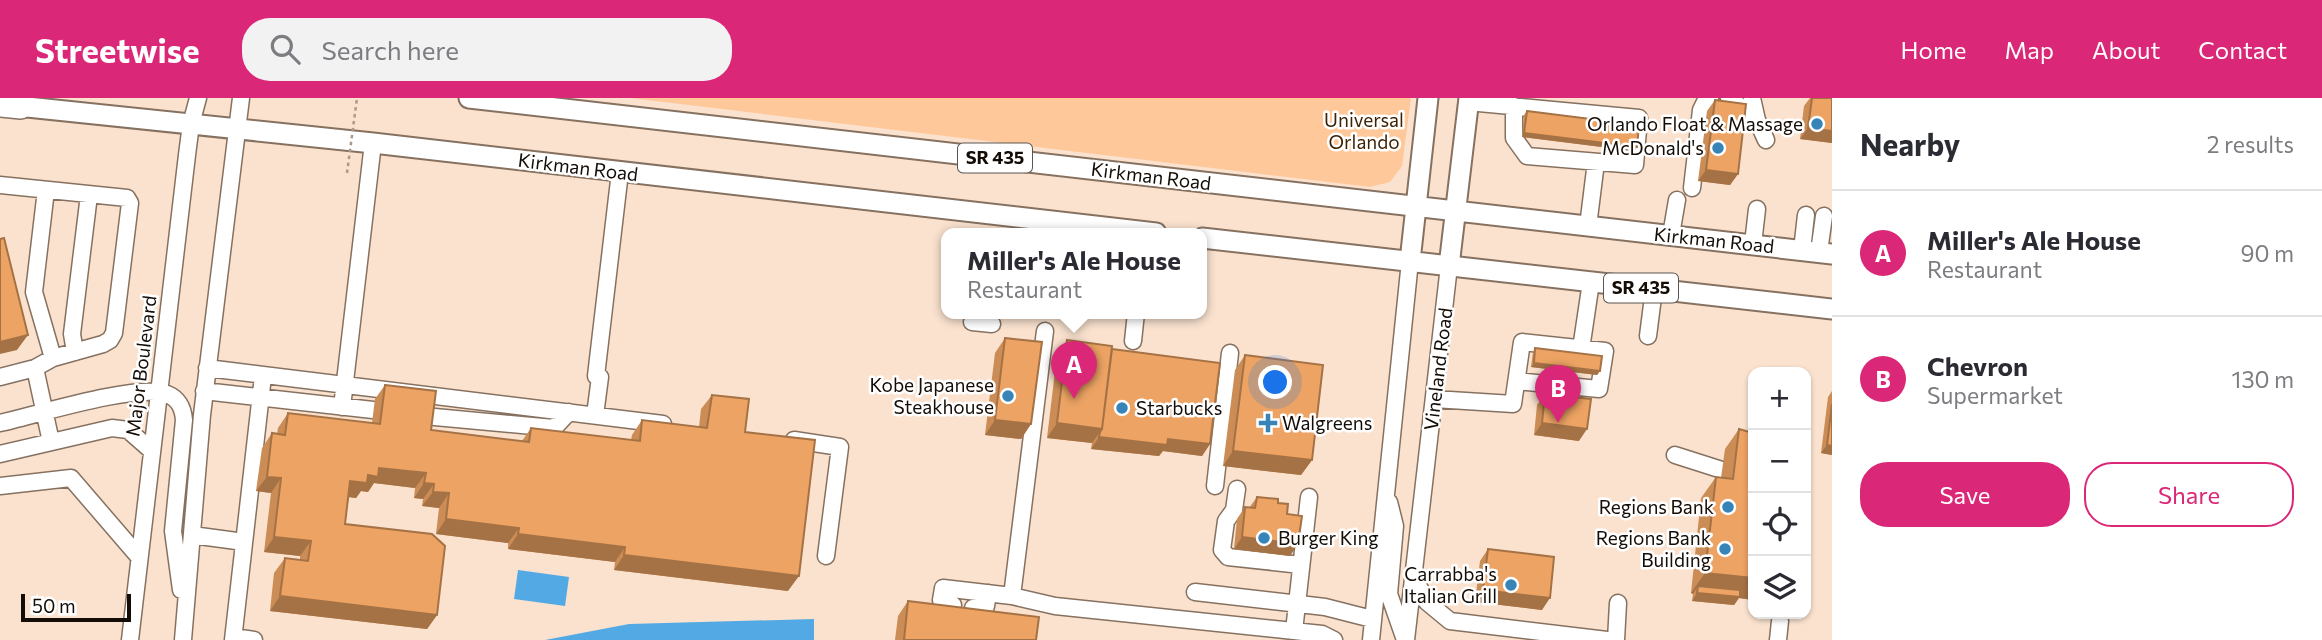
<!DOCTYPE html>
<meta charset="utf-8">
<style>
:root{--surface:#fff;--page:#f2f2f3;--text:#2b2b33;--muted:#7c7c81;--line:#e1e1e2;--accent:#db2777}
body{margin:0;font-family:Commissioner,sans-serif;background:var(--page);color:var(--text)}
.controls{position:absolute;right:21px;bottom:21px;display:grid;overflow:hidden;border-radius:14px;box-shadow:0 2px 5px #0004}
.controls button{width:63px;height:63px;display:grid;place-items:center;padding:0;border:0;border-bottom:2px solid var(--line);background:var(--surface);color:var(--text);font:35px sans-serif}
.scale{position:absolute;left:21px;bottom:18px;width:110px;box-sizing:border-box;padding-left:7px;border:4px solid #140c06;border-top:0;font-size:19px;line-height:24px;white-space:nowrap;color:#140c06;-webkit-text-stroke:5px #fff;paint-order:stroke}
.you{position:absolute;left:1276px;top:285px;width:24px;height:24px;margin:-18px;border:5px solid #fff;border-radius:50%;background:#1a73e8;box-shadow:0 0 0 10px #1a73e833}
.badge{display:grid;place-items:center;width:46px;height:46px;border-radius:50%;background:var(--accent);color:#fff;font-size:23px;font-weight:700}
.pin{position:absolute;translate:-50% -58px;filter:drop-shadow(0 2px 4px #0008)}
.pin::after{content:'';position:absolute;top:37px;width:24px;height:21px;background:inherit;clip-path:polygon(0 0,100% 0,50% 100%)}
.popup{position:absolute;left:941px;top:130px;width:266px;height:91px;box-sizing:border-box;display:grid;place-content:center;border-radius:14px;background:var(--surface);filter:drop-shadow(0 2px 5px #0005);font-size:23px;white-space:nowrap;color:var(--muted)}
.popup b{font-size:26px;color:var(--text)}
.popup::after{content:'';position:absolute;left:50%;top:100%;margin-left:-14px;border:14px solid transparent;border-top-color:var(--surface)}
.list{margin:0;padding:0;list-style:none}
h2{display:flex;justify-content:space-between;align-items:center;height:91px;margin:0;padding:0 28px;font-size:30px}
h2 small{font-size:23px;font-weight:400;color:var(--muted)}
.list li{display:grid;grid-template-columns:46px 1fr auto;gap:21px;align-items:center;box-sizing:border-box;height:126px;padding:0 28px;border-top:2px solid var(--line)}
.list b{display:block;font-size:26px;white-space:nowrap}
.list p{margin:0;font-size:23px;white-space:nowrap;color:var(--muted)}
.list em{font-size:23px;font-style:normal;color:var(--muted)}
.actions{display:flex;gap:14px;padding:21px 28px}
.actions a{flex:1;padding:16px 0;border:2px solid var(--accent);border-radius:28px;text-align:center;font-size:24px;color:var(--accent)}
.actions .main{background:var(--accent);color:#fff}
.icon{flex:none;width:38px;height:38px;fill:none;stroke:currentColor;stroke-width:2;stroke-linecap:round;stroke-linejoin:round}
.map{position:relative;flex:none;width:1832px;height:542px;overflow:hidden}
header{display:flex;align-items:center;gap:42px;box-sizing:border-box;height:98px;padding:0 35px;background:var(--accent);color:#fff}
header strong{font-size:33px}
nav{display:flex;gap:38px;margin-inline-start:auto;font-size:24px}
.search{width:490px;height:63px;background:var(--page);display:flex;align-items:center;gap:18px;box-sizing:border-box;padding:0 24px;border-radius:28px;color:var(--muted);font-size:26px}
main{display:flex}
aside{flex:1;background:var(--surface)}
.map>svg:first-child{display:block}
.green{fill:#ffc89b}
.water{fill:#53a9e3}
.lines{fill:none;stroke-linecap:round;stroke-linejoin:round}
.minor-casing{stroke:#867160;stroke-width:19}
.major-casing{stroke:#867160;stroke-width:23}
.highway-casing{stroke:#867160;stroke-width:26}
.minor{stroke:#fff;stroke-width:16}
.major{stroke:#fff;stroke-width:19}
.highway{stroke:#fff;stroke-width:23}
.path-bridge{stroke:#ab998a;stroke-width:2.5;stroke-dasharray:3.5 3.5;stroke-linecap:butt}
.wall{fill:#cb8c55}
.shaded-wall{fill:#a57245}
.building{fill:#eca363;stroke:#a57245;stroke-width:2}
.poi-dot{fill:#3785b8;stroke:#fff;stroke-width:2.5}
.labels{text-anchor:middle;stroke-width:5;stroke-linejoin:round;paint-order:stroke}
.shield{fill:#fff;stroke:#5a5551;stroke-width:2}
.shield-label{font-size:18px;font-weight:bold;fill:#140c06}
.park-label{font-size:19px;fill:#3e2205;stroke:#fff}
.poi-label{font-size:19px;fill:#140c06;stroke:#fff;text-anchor:end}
.street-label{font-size:19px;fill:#140c06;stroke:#fff}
</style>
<header>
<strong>Streetwise</strong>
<div class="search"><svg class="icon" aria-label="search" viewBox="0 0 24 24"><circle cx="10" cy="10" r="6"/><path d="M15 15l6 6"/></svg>Search here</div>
<nav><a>Home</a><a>Map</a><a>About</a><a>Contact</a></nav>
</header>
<main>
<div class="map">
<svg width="1832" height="542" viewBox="0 0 1832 542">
<rect width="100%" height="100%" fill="#fae2cf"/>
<path class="green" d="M630 0H1411L1402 68 1390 84 1370 89Z"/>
<path class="water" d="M518 472 569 479 565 508 514 501Z
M814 521V542H545L629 526Z"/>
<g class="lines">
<g class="minor-casing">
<path id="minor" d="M1729 0 1750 16
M1752 0 1757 22 1766 42
M1468 4 1639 20 1635 67 1527 58 1514 40V8
M0 87 127 100 130 105 114 235 110 242 103 246 53 260 35 270 0 279
M1692 90 1701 12 1706 2 1710 0
M46 92 34 194 53 260
M1588 128 1596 64
M1671 137 1677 102
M1753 146 1757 111
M1802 152 1806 117
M1819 154 1824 118
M972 224 992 226
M1648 238 1654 191
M1133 243 1136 215
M1581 251 1591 184
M75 254 72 236 89 97
M35 270 51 344
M207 270 663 326
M596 278 620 74
M204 293 373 312
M1434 301 1513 306 1522 244 1605 253 1599 291 1517 283
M342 309 373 45
M595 317 600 279
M424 318 554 330 569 314
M0 325C36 317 137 285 167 296 179 301 183 310 184 322L173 433 181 492
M794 342 840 349 826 458
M0 356 112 330 128 332 152 353
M1675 357 1722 372
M0 388 71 380 139 459
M1215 388 1230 255
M1237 391 1234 412 1226 423 1222 452 1228 459 1301 467
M1389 404 1395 428 1389 496 1404 539
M192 437 244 444
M1413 478 1427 504 1450 523 1607 542
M1195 494 1325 509 1372 521
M1012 498 1045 233
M953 507 946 506 941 502 943 490 1012 498 1055 508 1322 536 1334 542
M973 510 986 508 988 495
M1294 533 1309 399
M234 539 254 542
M130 542 187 57 191 26 198 0
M183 542 202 317 241 0
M233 542 263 278
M1371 542 1410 163
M1406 542 1449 168
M1616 542 1618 505
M1778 542 1780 523"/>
</g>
<g class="major-casing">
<path id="major" d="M469 0 1832 156
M8 7 373 45 1156 135
M1202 140 1832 211
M1410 163 1428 0
M1449 168 1469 0"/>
</g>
<g class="highway-casing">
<path id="highway" d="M0 7 21 9"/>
</g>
<use href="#minor" class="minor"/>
<use href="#major" class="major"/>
<use href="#highway" class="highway"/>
<path class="path-bridge" d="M347 75 357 0"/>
</g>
<path class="wall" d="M1810 0H1832V45L1800 41 1804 8Z
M1715 2 1738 76 1730 87 1698 83 1707 13Z
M1527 13 1634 53 1522 39 1524 17Z
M1005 240 1031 326 1021 341 985 337 995 255Z
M1067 242 1112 251 1210 346 1202 358 1163 353 1159 358 1091 351 1092 345 1047 340 1057 257Z
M1535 250 1600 273 1597 277 1531 269 1533 254Z
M1245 257 1312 362 1301 377 1223 368 1235 272Z
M385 287 431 332 522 343 531 330 631 342 632 337 642 322 699 329 701 311 712 297 745 334 788 493 614 472 615 464 508 451V445L436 436 439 410 422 408 423 401 414 400 415 390 374 385 368 394 361 393 356 400 349 399 345 426 437 517 427 531 270 513 274 475 285 460 300 462V458L264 454 271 395 256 393 262 350 272 335 277 336 278 330 288 315 372 325 375 301Z
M1832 293V357L1821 355 1828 299Z
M1545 296 1579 343 1534 337 1537 307Z
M1739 331 1753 335V502L1739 500 1734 507 1692 503 1693 496 1691 495 1701 400 1716 379 1721 380 1725 351Z
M1257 399 1278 405 1287 416 1290 458 1234 451 1237 421 1245 409 1249 410Z
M1488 451 1542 512 1475 504 1480 463Z
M908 503 1036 542H895L898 518Z"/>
<path class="shaded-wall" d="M1808 30 1832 33V45L1800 41Z
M1524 35 1637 49 1634 53 1522 39Z
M1706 72 1738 76 1730 87 1698 83Z
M28 237 17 252 0 256V244Z
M1534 265 1600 273 1597 277 1531 269Z
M995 322 1031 326 1021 341 985 337Z
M1057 325 1102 331 1092 345 1047 340Z
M1542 325 1587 331 1579 343 1534 337Z
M1099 339 1168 341 1210 346 1202 358 1163 353 1159 358 1091 351Z
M1827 347 1832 348V357L1821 355Z
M1233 353 1312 362 1301 377 1223 368Z
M379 370 426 375 415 390 374 385 368 394 361 393 356 400 340 398 350 383 368 377Z
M267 379 281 380 271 395 256 393Z
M424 385 434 386 423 401 414 400Z
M433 394 449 395 439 410 422 408Z
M446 421 519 430 508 445 436 436Z
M518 436 625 449 615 464 508 451Z
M274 439 311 443 300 458 264 454Z
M1242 439 1298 446 1290 458 1234 451Z
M624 457 799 478 788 493 614 472Z
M1705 475 1753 480V502L1739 500 1734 507 1692 503 1697 495 1698 488 1693 496 1691 495Z
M1483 492 1550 500 1542 512 1475 504Z
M280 498 437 517 427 531 270 513Z"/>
<path class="building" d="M1812 0H1832V33L1808 30Z
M1715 2 1746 6 1738 76 1706 72Z
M1527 13 1639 27 1637 49 1524 35Z
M4 140 28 237 0 244V141Z
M1005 240 1042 244 1031 326 995 322Z
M1067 242 1112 248 1102 331 1057 325Z
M1535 250 1602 258 1600 273 1534 265Z
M1112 251 1220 265 1210 346 1168 341 1167 347 1099 339 1100 334 1102 331Z
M1245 257 1323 267 1312 362 1233 353Z
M385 287 436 293 431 332 529 344 531 330 640 343 642 322 707 330 712 297 749 301 745 334 815 342 799 478 624 457 625 449 518 436 519 430 446 421 449 395 433 394 434 386 424 385 426 375 379 370 378 379 368 377 367 385 350 383 345 426 432 436 445 448 437 517 280 498 285 460 308 463 311 443 274 439 281 380 267 379 272 335 285 337 288 315 380 326Z
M1545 296 1591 301 1587 331 1542 325Z
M1832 306V348L1827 347Z
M1739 331 1753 335V480L1705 475 1716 379 1733 381Z
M1257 399 1278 401V405L1288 406 1287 416 1302 418 1298 446 1242 439 1245 409 1255 410Z
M1488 451 1554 459 1550 500 1483 492Z
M1698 488 1740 492V499L1697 495Z
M908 503 1039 519 1036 542H904Z"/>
<g class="poi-dot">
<circle cx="1817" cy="26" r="7"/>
<circle cx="1718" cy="50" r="7"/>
<circle cx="1008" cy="298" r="7"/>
<circle cx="1122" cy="310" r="7"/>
<path d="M1264.5 314.5h7v7h7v7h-7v7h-7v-7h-7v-7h7z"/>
<circle cx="1728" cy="409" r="7"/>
<circle cx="1264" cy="440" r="7"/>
<circle cx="1725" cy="451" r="7"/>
<circle cx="1511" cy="487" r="7"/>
</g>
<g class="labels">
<g class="shield">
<rect x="958" y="45.5" width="74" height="29" rx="5"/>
<rect x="1604" y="175.5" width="74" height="29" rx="5"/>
</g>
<g class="shield-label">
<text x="995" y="66">SR 435</text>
<text x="1641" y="196">SR 435</text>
</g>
<g class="park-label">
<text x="1364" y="29">Universal<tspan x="1364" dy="22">Orlando</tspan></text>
</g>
<g class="poi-label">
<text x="1803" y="33">Orlando Float &amp; Massage</text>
<text x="1704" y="57">McDonald's</text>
<text x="994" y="294">Kobe Japanese<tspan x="994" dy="22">Steakhouse</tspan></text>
<text x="1136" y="317" text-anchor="start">Starbucks</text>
<text x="1282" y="332" text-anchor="start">Walgreens</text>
<text x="1714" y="416">Regions Bank</text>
<text x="1278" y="447" text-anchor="start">Burger King</text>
<text x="1711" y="447">Regions Bank<tspan x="1711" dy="22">Building</tspan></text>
<text x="1497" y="483">Carrabba's<tspan x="1497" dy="22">Italian Grill</tspan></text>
</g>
<g class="street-label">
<text transform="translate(578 69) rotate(7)" y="7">Kirkman Road</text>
<text transform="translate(1151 78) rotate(7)" y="7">Kirkman Road</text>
<text transform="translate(1714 142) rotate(6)" y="7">Kirkman Road</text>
<text transform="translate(141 268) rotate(-83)" y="7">Major Boulevard</text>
<text transform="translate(1438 271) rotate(-83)" y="7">Vineland Road</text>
</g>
</g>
</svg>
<div class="controls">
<button>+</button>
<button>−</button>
<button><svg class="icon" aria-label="locate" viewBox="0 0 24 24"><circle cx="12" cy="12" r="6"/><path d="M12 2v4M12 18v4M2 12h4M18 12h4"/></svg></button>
<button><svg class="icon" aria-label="layers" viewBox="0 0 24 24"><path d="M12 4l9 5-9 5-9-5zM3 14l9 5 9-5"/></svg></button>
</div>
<div class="scale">50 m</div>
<div class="you"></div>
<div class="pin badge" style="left:1074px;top:301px">A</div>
<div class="popup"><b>Miller's Ale House</b>Restaurant</div>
<div class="pin badge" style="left:1558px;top:325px">B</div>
</div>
<aside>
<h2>Nearby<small>2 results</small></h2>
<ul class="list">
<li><span class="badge">A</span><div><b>Miller's Ale House</b><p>Restaurant</p></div><em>90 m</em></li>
<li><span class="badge">B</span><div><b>Chevron</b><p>Supermarket</p></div><em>130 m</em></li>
</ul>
<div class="actions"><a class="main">Save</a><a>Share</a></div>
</aside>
</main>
